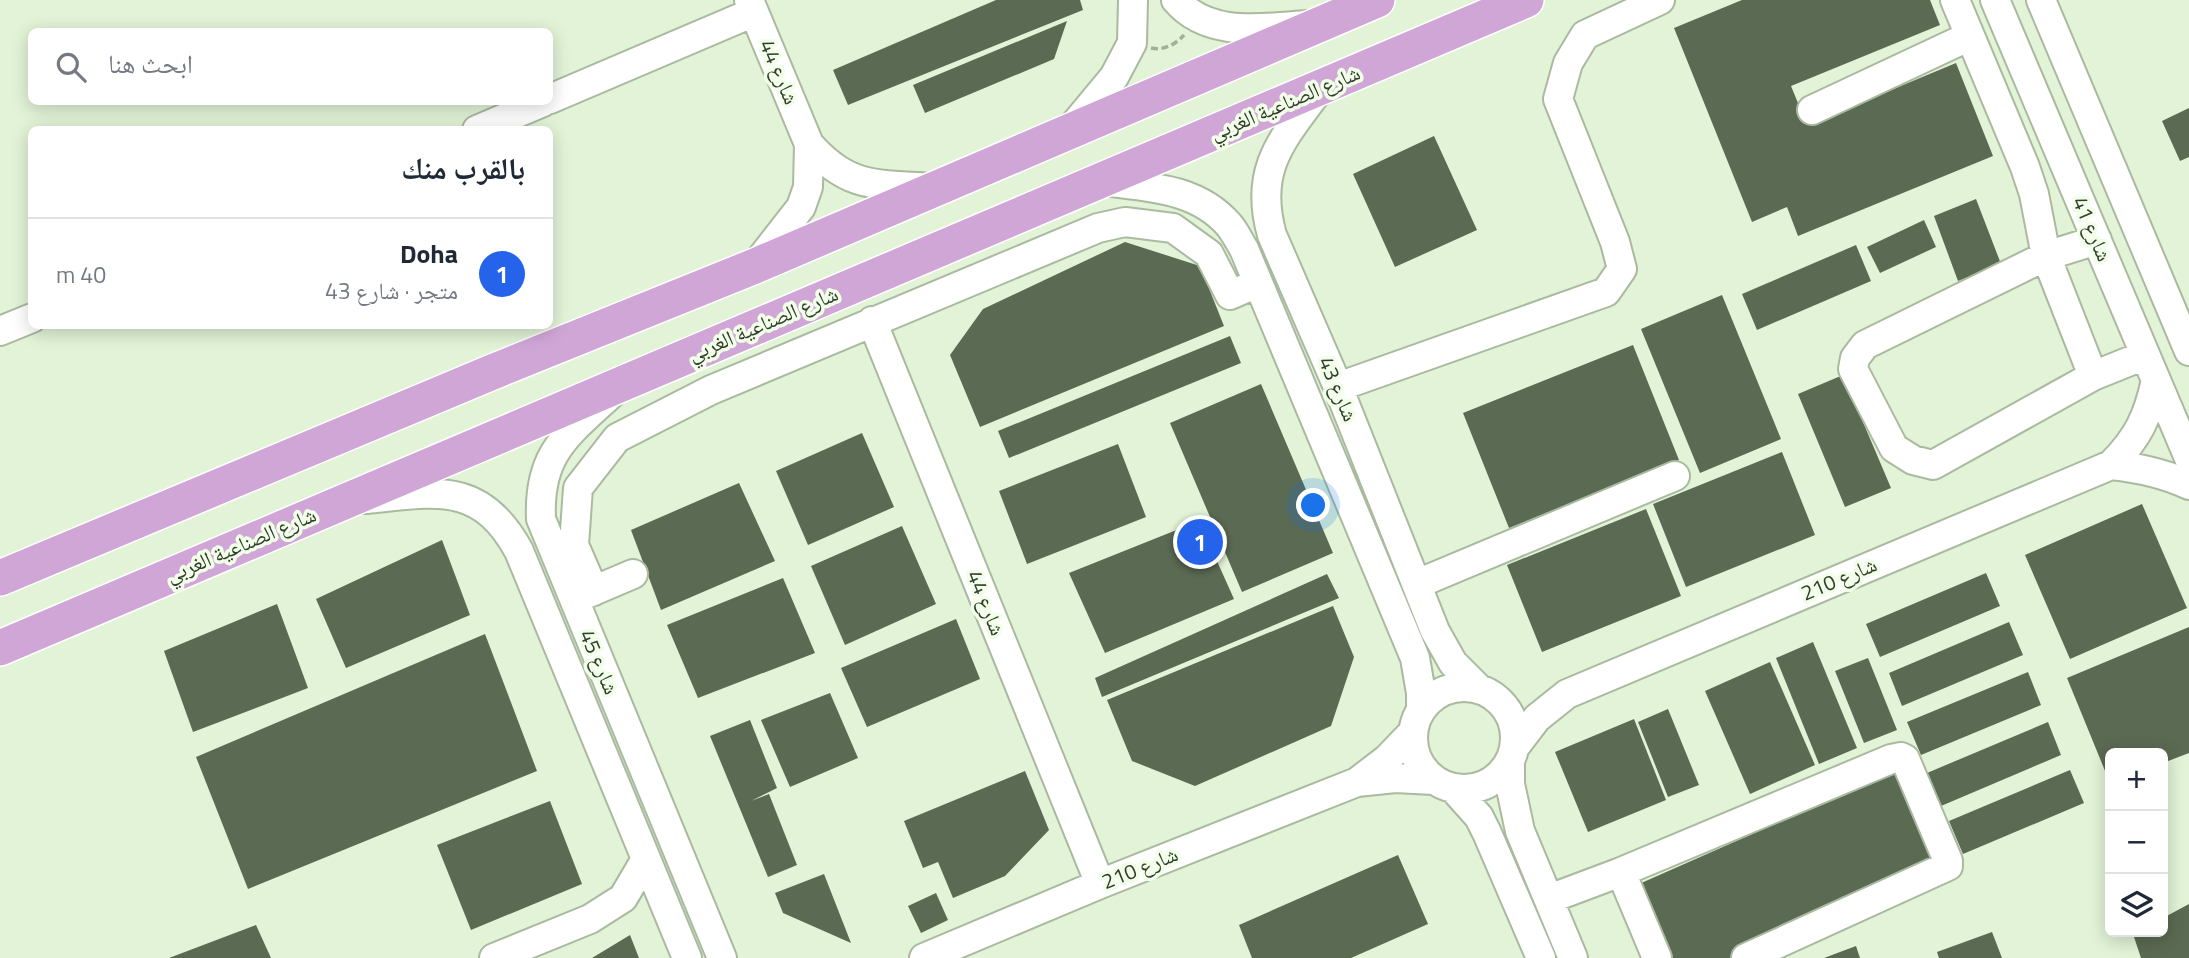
<!DOCTYPE html>
<html lang="ar">
<meta charset="utf-8">
<style>
:root{--surface:#fff;--page:#f6f6f7;--text:#1f2937;--muted:#747a83;--line:#e0e1e3;--accent:#2563eb}
body{margin:0;font-family:"Titillium Web","Noto Naskh Arabic",sans-serif;background:var(--page);color:var(--text);direction:rtl}
.controls{position:absolute;right:21px;bottom:21px;display:grid;overflow:hidden;border-radius:10px;box-shadow:0 4px 18px #0003}
.controls button{width:63px;height:63px;display:grid;place-items:center;padding:0;border:0;border-bottom:2px solid var(--line);background:var(--surface);color:var(--text);font:35px sans-serif}
.you{position:absolute;left:1314px;top:506px;width:24px;height:24px;margin:-18px;border:5px solid #fff;border-radius:50%;background:#1a73e8;box-shadow:0 0 0 10px #1a73e833}
.badge{display:grid;place-items:center;width:46px;height:46px;border-radius:50%;background:var(--accent);color:#fff;font-size:23px;font-weight:700}
.pin{position:absolute;translate:-50% -50%;border:4px solid #fff;box-shadow:0 2px 7px #0006}
.list{margin:0;padding:0;list-style:none}
h2{display:flex;justify-content:space-between;align-items:center;height:91px;margin:0;padding:0 28px;font-size:30px}
h2 small{font-size:23px;font-weight:400;color:var(--muted)}
.list li{display:grid;grid-template-columns:46px 1fr auto;gap:21px;align-items:center;box-sizing:border-box;height:112px;padding:0 28px;border-top:2px solid var(--line)}
.list b{display:block;font-size:26px;white-space:nowrap}
.list p{margin:0;font-size:23px;white-space:nowrap;color:var(--muted)}
.list em{font-size:23px;font-style:normal;color:var(--muted)}
.icon{flex:none;width:38px;height:38px;fill:none;stroke:currentColor;stroke-width:2;stroke-linecap:round;stroke-linejoin:round}
.map{position:relative;flex:none;width:2189px;height:958px;overflow:hidden;direction:ltr}
.search{position:absolute;background:var(--surface);box-shadow:0 4px 18px #0003;left:28px;top:28px;width:525px;height:77px;display:flex;align-items:center;gap:18px;box-sizing:border-box;padding:0 24px;border-radius:10px;color:var(--muted);font-size:26px}
.panel{position:absolute;background:var(--surface);box-shadow:0 4px 18px #0003;left:28px;top:126px;width:525px;height:203px;border-radius:10px;direction:rtl}
.map>svg:first-child{display:block}
.building{fill:#5b6a52}
.lines{fill:none;stroke-linecap:round;stroke-linejoin:round}
.minor-casing{stroke:#a9ba9f;stroke-width:32}
.major-casing{stroke:#fff;stroke-width:38}
.path{stroke:#a2b09a;stroke-width:3.5;stroke-dasharray:7 3.5;stroke-linecap:butt}
.minor{stroke:#fff;stroke-width:28}
.major{stroke:#d0a6d7;stroke-width:35}
.labels{text-anchor:middle;stroke-width:7;stroke-linejoin:round;paint-order:stroke}
.street-label{font-size:21px;fill:#343b30;stroke:#f1ffe8}
</style>
<div class="map">
<svg width="2189" height="958" viewBox="0 0 2189 958">
<rect width="100%" height="100%" fill="#e2f3d7"/>
<path class="building" d="M996 0H1080L1083 10 848 105 833 70Z
M1742 0H1930L1940 25 1791 86 1807 125 1956 63 1993 156 1798 236 1787 207 1752 222 1674 28Z
M1067 21 1054 59 925 113 913 85Z
M2189 108V157L2180 161 2162 121Z
M1434 136 1477 230 1395 267 1353 174Z
M1976 199 2001 264 1958 281 1934 216Z
M1924 220 1936 247 1880 273 1867 247Z
M1125 242 1200 266 1224 326 980 427 950 355 983 309Z
M1856 245 1871 281 1757 330 1742 294Z
M1722 295 1781 439 1700 473 1641 329Z
M1230 336 1241 363 1009 458 998 431Z
M1633 345 1679 460 1509 528 1463 413Z
M1843 375 1891 488 1845 507 1798 394Z
M1261 384 1333 553 1242 592 1170 423Z
M862 433 894 507 808 545 776 471Z
M1118 444 1146 517 1027 564 999 491Z
M1782 452 1815 535 1686 587 1653 504Z
M739 483 775 561 661 610 631 530Z
M2142 504 2187 608 2070 659 2025 555Z
M1646 509 1681 596 1542 652 1507 565Z
M1199 521 1234 599 1105 653 1069 573Z
M902 526 936 604 845 645 811 566Z
M442 540 470 615 346 668 316 599Z
M1986 573 2000 606 1880 657 1866 624Z
M1327 574 1339 598 1102 697 1095 678Z
M783 578 815 653 698 698 667 625Z
M277 604 308 688 193 732 164 651Z
M1333 606 1354 657 1331 726 1195 786 1132 761 1107 700Z
M956 619 980 679 867 727 841 668Z
M2009 622 2023 655 1902 706 1889 673Z
M2189 627V753L2163 763V753H2110V783L2067 678Z
M485 634 537 771 248 889 196 757Z
M1813 642 1857 748 1819 764 1776 658Z
M1868 658 1897 730 1864 743 1835 671Z
M1770 662 1815 765 1750 794 1705 691Z
M2028 672 2041 705 1921 755 1907 722Z
M830 693 858 758 790 787 761 720Z
M1668 709 1699 785 1668 797 1638 722Z
M1634 719 1666 800 1588 832 1555 752Z
M750 720 777 788 751 801 769 794 797 865 768 877 710 736Z
M2048 722 2061 755 1941 806 1927 773Z
M1906 766 1945 864 1731 958H1669L1639 884Z
M2070 770 2084 803 1963 854 1949 821Z
M1025 771 1049 830 1005 876 953 898 938 862 923 868 904 821Z
M550 801 582 884 471 930 437 845Z
M1398 855 1428 924 1351 958H1252L1239 925Z
M824 874 851 943 783 913 775 893Z
M936 893 948 920 921 933 908 906Z
M2189 904V958H2141L2133 934 2138 932H2163V918Z
M256 925 271 958H169Z
M1992 932 2002 958H1939L1937 952Z
M630 935 639 958H592Z
M1856 946 1860 958H1824Z"/>
<g class="lines">
<g class="minor-casing">
<path id="minor" d="M749 0 809 144C849 190 878 184 934 188
M1176 0C1208 38 1264 28 1307 25
M1955 0 2025 167 2034 194 2046 256 2093 376
M1995 0 2189 458
M2041 0 2189 351
M1321 87C1283 139 1253 168 1272 235L1338 387 1435 631 1453 663 1478 688
M550 99 754 12
M1812 110 1970 36
M477 130 543 102
M1070 130 1114 77 1132 43 1133 0
M1103 181C1149 187 1197 188 1229 225 1235 232 1239 241 1244 249L1415 658 1421 693V710
M2097 240 2046 256 1865 345 1855 358 1853 369 1894 448 1913 460 1933 465 2093 376 2145 355
M755 266 801 207 808 187 809 144
M872 321 1100 884
M0 331 32 318
M1338 387 1606 292 1622 269 1615 242 1558 99 1568 63 1585 35 1660 0
M612 393C567 435 538 453 541 519L722 958
M2111 465C2139 468 2164 473 2189 485
M367 499C437 492 481 481 519 551L687 958
M1417 584 1675 476
M594 591 574 545 578 488 617 438 711 390 1098 228 1125 222 1173 228 1209 254 1230 295 1258 283
M579 597 633 574
M1413 738a51 51 0 1 1 102 0a51 51 0 1 1-102 0Z
M1514 748 1537 718 1567 694 2111 465C2138 438 2148 417 2156 380
M1510 760V784L1520 831 1573 958
M1357 782 1395 778 1434 780
M1454 789 1479 817 1487 833 1541 958
M1621 872 1657 958
M1549 899 1621 872 1891 759 1901 757 1905 759 1948 861V866L1746 958
M494 958 590 919 623 898 646 859
M924 958 1100 884 1357 782 1387 759 1413 732"/>
</g>
<g class="major-casing">
<path id="major" d="M0 578 490 373 755 266 1377 0
M0 648 1526 0"/>
</g>
<path class="path" d="M1151 48C1164 51 1176 44 1184 35"/>
<use href="#minor" class="minor"/>
<use href="#major" class="major"/>
</g>
<g class="labels">
<g class="street-label">
<text transform="translate(779 72) rotate(67)" y="7">شارع 44</text>
<text transform="translate(1285 103) rotate(-23)" y="7">شارع الصناعية الغربي</text>
<text transform="translate(2092 229) rotate(67)" y="7">شارع 41</text>
<text transform="translate(763 324) rotate(-23)" y="7">شارع الصناعية الغربي</text>
<text transform="translate(1338 389) rotate(67)" y="7">شارع 43</text>
<text transform="translate(241 545) rotate(-23)" y="7">شارع الصناعية الغربي</text>
<text transform="translate(1839 579) rotate(-23)" y="7">شارع 210</text>
<text transform="translate(986 603) rotate(68)" y="7">شارع 44</text>
<text transform="translate(599 662) rotate(67)" y="7">شارع 45</text>
<text transform="translate(1140 868) rotate(-22)" y="7">شارع 210</text>
</g>
</g>
</svg>
<div class="controls">
<button>+</button>
<button>−</button>
<button><svg class="icon" aria-label="layers" viewBox="0 0 24 24"><path d="M12 4l9 5-9 5-9-5zM3 14l9 5 9-5"/></svg></button>
</div>
<div class="you"></div>
<div class="pin badge" style="left:1200px;top:542px">1</div>
<div class="search"><svg class="icon" aria-label="search" viewBox="0 0 24 24"><circle cx="10" cy="10" r="6"/><path d="M15 15l6 6"/></svg>ابحث هنا</div>
<section class="panel">
<h2>بالقرب منك<small></small></h2>
<ul class="list">
<li><span class="badge">1</span><div><b>Doha</b><p>متجر · شارع 43</p></div><em>40 m</em></li>
</ul>
</section>
</div>
